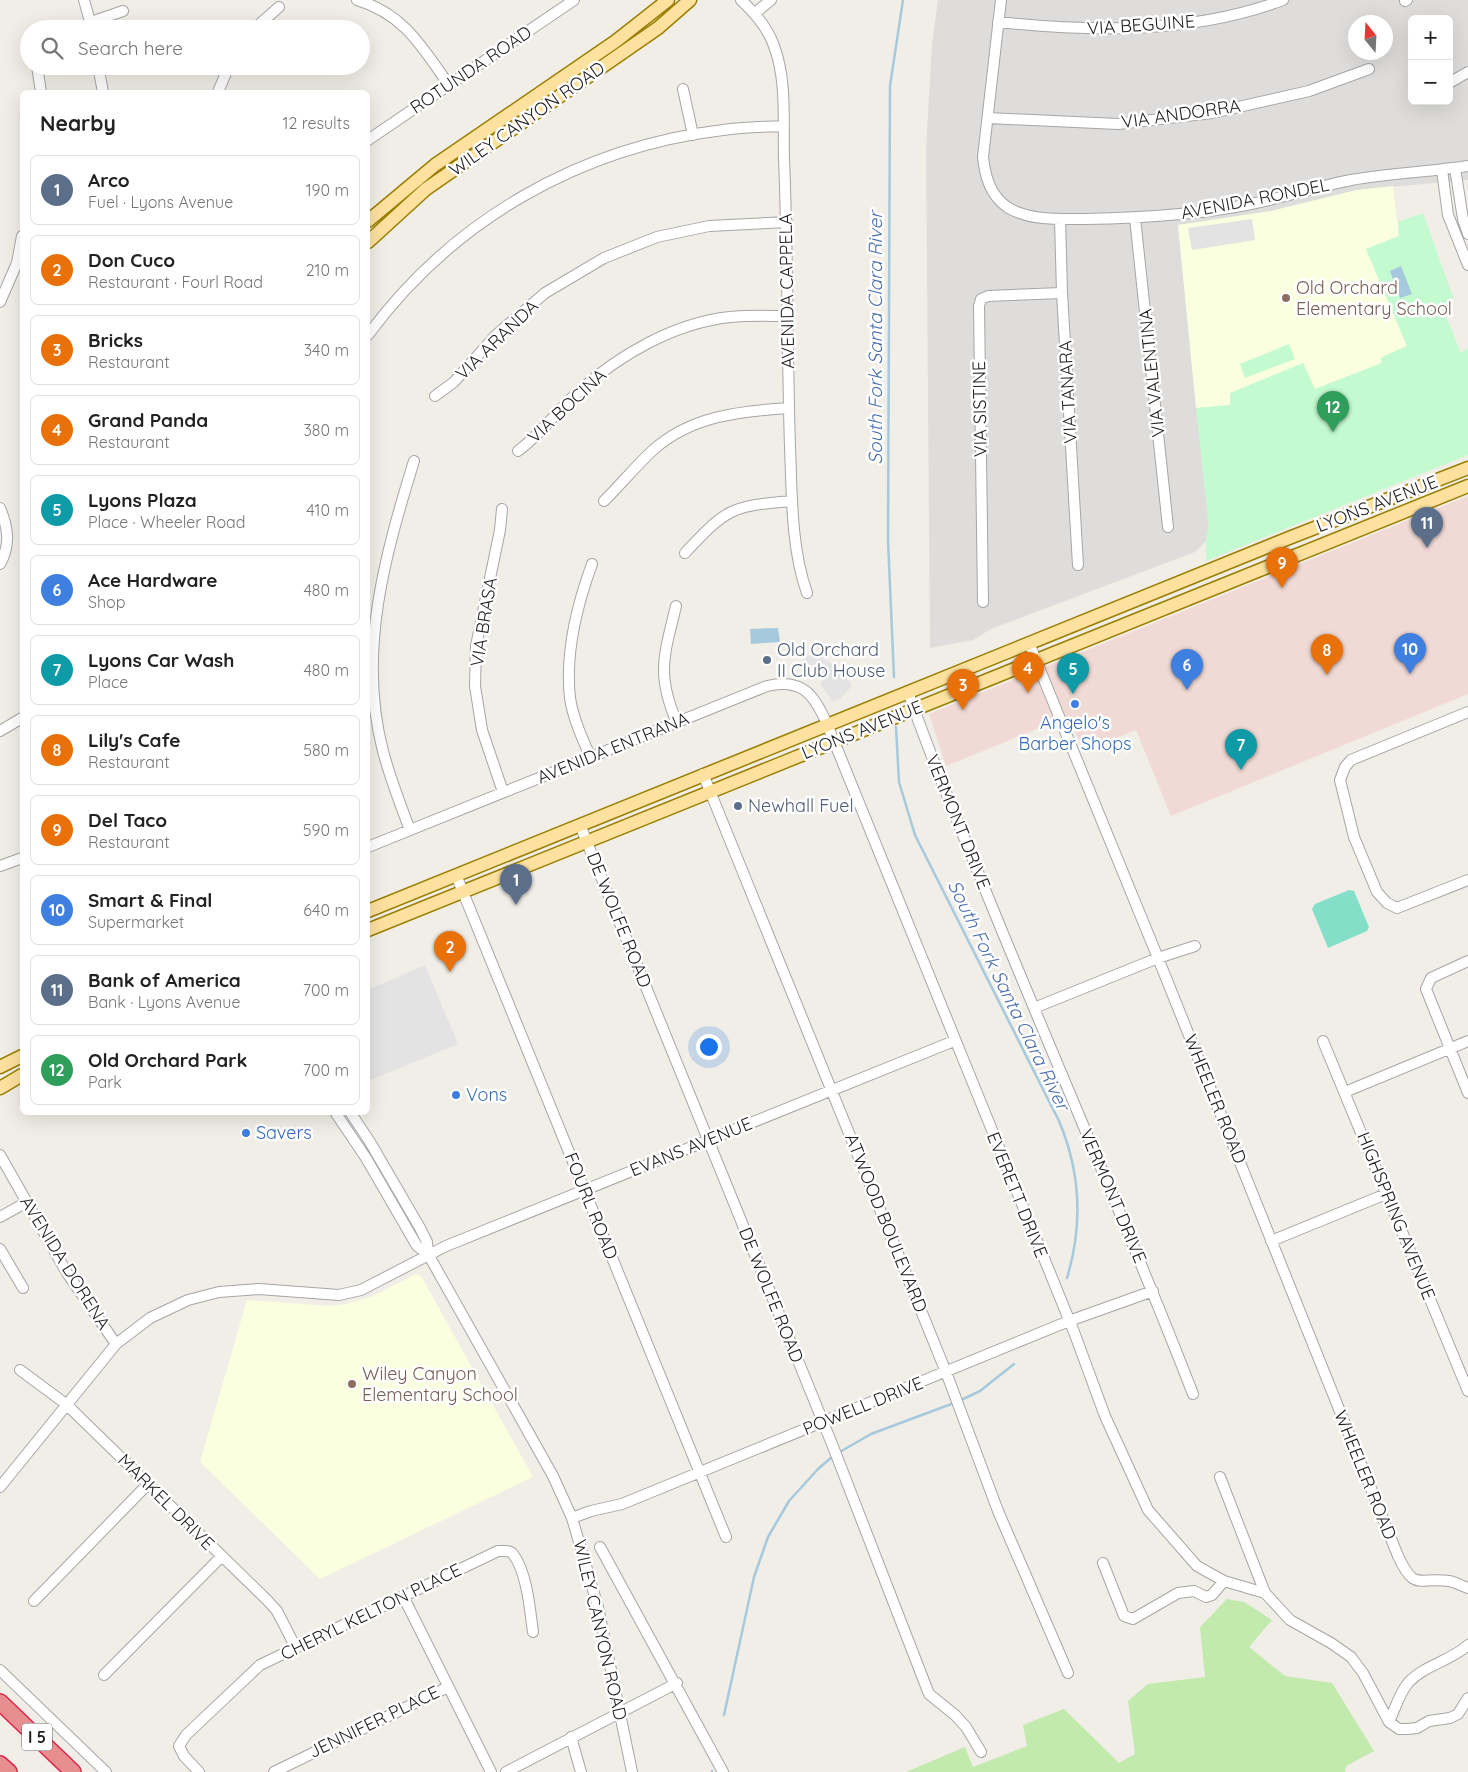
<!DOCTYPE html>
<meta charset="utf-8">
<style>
:root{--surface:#fff;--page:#f2f2f2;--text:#222;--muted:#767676;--line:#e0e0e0;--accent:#1a73e8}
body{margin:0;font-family:Quicksand,sans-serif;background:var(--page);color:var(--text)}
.controls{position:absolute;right:15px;top:15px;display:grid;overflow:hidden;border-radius:8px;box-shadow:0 5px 20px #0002}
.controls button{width:45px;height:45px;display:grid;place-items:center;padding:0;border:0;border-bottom:1px solid var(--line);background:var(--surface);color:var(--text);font:25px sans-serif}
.compass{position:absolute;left:1348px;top:15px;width:45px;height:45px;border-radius:50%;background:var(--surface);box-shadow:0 5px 20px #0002;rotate:342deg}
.you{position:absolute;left:708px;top:1046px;width:18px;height:18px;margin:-12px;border:4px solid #fff;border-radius:50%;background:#1a73e8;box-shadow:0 0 0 8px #1a73e833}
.badge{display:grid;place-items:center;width:32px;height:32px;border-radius:50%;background:var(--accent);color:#fff;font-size:16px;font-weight:700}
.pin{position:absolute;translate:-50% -41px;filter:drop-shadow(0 1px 2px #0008)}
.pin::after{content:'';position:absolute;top:26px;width:18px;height:15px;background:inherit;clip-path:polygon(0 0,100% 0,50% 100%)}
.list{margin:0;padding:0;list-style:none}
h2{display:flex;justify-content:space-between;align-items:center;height:65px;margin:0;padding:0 20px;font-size:21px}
h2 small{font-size:16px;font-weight:400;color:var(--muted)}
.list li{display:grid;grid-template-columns:32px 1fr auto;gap:15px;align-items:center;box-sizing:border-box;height:70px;margin:0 10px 10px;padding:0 10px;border:1px solid var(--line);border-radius:8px}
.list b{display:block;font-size:19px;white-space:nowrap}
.list p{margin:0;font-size:16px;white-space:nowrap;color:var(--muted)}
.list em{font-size:16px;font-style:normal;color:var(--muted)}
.icon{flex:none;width:28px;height:28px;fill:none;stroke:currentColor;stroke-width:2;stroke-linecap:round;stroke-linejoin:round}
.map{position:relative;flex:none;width:1468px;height:1772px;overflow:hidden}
.search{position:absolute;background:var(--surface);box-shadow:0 5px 20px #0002;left:20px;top:20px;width:350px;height:55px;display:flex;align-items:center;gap:12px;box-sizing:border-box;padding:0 18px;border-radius:28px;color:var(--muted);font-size:19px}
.panel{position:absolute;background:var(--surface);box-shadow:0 5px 20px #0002;left:20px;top:90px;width:350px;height:1025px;border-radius:8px}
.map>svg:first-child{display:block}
.residential{fill:#dedddc;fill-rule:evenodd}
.commercial{fill:#f1dad5}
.education{fill:#faffe0}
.grass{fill:#c1eaac}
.park{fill:#c3fad0}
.pitch{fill:#84dfc9}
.parking{fill:#e3e3e3}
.water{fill:#a6c9de}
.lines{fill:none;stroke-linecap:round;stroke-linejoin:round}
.stream{stroke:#a6c9de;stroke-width:2.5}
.minor-casing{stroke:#a6a6a6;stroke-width:12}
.major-casing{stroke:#9b7e00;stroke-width:15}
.highway-casing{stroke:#dc2549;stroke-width:18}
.minor{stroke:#fff;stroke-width:10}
.major{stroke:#fce19f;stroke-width:12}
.highway{stroke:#e78e91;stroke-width:15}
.education-dot{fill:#8d6e63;stroke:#fff;stroke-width:2}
.service-dot{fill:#5c6f8a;stroke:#fff;stroke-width:2}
.shop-dot{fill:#3f7fe0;stroke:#fff;stroke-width:2}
.labels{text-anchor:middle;stroke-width:5;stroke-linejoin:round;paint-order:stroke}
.shield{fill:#fff;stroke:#626262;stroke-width:1}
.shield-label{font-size:16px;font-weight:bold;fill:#1f1f1f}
.street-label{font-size:18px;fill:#1f1f1f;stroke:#fff}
.education-label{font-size:18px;fill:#785e54;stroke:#fff;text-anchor:start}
.service-label{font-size:18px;fill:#4e5e75;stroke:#fff;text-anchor:start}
.shop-label{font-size:18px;fill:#366cbe;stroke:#fff;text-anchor:start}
.water-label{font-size:19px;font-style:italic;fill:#4b6fb0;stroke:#fff}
</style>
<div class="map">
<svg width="1468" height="1772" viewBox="0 0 1468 1772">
<rect width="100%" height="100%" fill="#f0eee6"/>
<path class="residential" d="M938 0H1468V180L1357 190 1271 211 1178 225 1209 527 1206 541 1195 552 991 629 973 640 930 648 926 150 932 44ZM1412 19H1449V101H1412ZM1356 22H1386V52H1356Z"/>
<path class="commercial" d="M1468 496V694L1171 816 1136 730 1083 751 1069 716 946 766 929 714Z"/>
<path class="education" d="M1393 186 1399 236 1366 249 1407 346 1381 358 1382 363 1315 389 1303 363 1230 405 1196 408 1178 225 1271 211 1357 190Z
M416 1274 421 1276 533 1477 320 1579 200 1462 247 1300 330 1306 346 1304 373 1296Z"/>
<path class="grass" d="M1227 1599 1244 1602 1272 1620 1249 1647 1285 1676 1332 1683 1374 1751 1346 1766 1345 1772H906L965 1747 973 1767 1027 1746 1023 1725 1064 1709 1119 1763 1135 1754 1128 1701 1148 1684 1205 1677 1200 1627Z"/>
<path class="park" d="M1423 213 1453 297 1445 314 1461 353 1468 348V455L1206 561V541L1209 527 1196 408 1230 405V393L1303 363 1315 389 1382 363 1380 358 1407 346 1366 249 1399 236 1398 222Z
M1289 344 1295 359 1245 378 1240 364Z"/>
<path class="pitch" d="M1349 890 1354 891 1369 927 1367 931 1328 948 1312 909 1315 904Z"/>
<path class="parking" d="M1252 219 1255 240 1192 250 1188 228Z
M819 655 843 672 852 686 841 698 833 702 820 683 826 678 804 665 803 656Z
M425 965 458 1044 368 1081V990Z"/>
<path class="water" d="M1401 266 1412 294 1400 298 1390 271Z
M778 628 780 642 751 644 750 629Z"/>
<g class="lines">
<path class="stream" d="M894 677 888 540 890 86 903 0
M896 727 899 782 915 835 1059 1121C1081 1173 1083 1225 1067 1278
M959 1401 980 1391 1014 1364
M838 1453 871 1434 954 1403
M724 1715 754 1577 768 1537 789 1501 818 1469 833 1456
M712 1772V1771"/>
<g class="minor-casing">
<path id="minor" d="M84 0 92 29
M357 0C404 14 422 47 449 85
M741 0C755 13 768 28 774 46 787 80 783 122 784 159 788 255 787 351 790 447 792 495 791 548 807 593
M1001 0 983 157C985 176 990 195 1007 207 1029 221 1060 219 1085 219 1140 218 1197 215 1251 204 1285 197 1317 187 1351 180 1390 173 1429 172 1468 166
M1405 1 1407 0
M755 13 771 0
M91 22 123 11
M998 22C1092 32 1192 34 1283 0
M254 29 279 7
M37 66 41 92
M98 66 103 92
M1449 83 1468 72
M683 89 693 135
M218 92 229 66
M988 118 1118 124 1212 113 1309 91 1369 69
M368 140 574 0
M1455 168 1463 219 1468 234
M1442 170 1448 215 1468 265
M1135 218 1168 527
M1060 219 1062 293 1078 565
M0 302 17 263 22 236
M368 335C453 220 580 147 723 130 743 127 763 127 783 126
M435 396 454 382 496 335 545 293 604 258 657 237 709 226 787 222
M518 451C542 433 556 412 578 392 619 355 674 323 730 317 749 315 769 316 788 316
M604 501C620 485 635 467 652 451 690 416 740 411 789 408
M0 508C8 527 11 545 0 564
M502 509 500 530 476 646 475 686 482 730 503 792
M685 553C727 508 731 506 792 501
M983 602 979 306 981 299 988 296 1062 293
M676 606C664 656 656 674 677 723
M1029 643 1158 958 1398 1556C1415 1592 1418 1577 1449 1581 1455 1582 1462 1586 1468 1588
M908 692C931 758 958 822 984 887 1053 1057 1127 1224 1193 1394
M1468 712 1351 760 1345 767 1340 780 1354 837 1377 892 1387 903 1397 908 1468 880
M0 731 22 718
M590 756C582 738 573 718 570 698 565 654 577 605 592 564
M703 774 946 1372 998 1511 1068 1673
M580 825 832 1444 929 1694 955 1715 966 1727 981 1752
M410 830C400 804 390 778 383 751 357 653 385 555 414 461
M368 847 767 686C802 678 814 694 827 724L1074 1332 1105 1416 1148 1510 1197 1566 1224 1581 1265 1593
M0 866 22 858
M456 875 726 1537
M1468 961 1431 978 1426 989 1468 1093
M1034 1008 1158 958 1195 946
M1323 1041 1468 1391
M1345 1092 1468 1041
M335 1112 366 1158 417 1246 428 1254 553 1476 572 1518 598 1607 632 1772
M350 1112 370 1142 420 1228 427 1242 428 1254
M0 1155 67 1273 116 1344
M0 1217 27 1202
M1271 1241 1386 1194
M0 1249 23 1288
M20 1370 66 1404 267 1600 277 1611 296 1648
M1220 1477 1265 1593 1290 1620 1331 1643 1351 1657 1363 1673 1389 1722 1399 1729H1407L1417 1728 1429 1721 1450 1718 1458 1714 1468 1698
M0 1487 116 1344 150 1318 188 1300 219 1292 259 1289 339 1295 361 1290 446 1246 954 1041
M572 1518 591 1511 622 1504 1069 1321 1153 1291
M600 1547 723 1772
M1103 1563 1124 1616 1133 1619 1178 1593 1194 1591 1206 1597 1212 1595 1224 1581
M403 1596 491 1772
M34 1601 149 1483
M0 1670 106 1772
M104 1675 221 1557
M1389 1722C1395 1709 1399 1694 1408 1683 1424 1665 1451 1661 1468 1645
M571 1737 581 1772
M199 1772 184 1756 179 1746 186 1735 260 1665 498 1551C504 1551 510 1550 513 1554 527 1572 530 1610 533 1632
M274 1772 448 1687
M506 1772 677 1683"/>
</g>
<g class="major-casing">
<path id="major" d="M368 221 435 165 616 41 668 0
M368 242 426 189 658 28 690 0
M368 911 1289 538 1468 468
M368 930 1468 486
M0 1067 22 1056
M0 1088 22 1075"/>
</g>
<g class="highway-casing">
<path id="highway" d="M0 1702 73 1772
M0 1764 9 1772"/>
</g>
<use href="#minor" class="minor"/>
<use href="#major" class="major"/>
<use href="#highway" class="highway"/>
</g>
<g class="education-dot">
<circle cx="1286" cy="298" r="5"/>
<circle cx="352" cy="1384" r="5"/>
</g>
<g class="service-dot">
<circle cx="767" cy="660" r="5"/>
<circle cx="738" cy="806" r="5"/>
</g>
<g class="shop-dot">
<circle cx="1075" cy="704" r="5"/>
<circle cx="456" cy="1095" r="5"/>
<circle cx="246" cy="1133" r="5"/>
</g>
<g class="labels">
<rect class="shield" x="22" y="1723.5" width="30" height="27" rx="4"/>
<g class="shield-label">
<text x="37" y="1743">I 5</text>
</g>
<g class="street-label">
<text transform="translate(1141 25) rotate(-4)" y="6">VIA BEGUINE</text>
<text transform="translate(471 70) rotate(-34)" y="6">ROTUNDA ROAD</text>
<text transform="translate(1181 114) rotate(-8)" y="6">VIA ANDORRA</text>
<text transform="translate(527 119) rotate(-35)" y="6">WILEY CANYON ROAD</text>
<text transform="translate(1255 199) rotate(-11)" y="6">AVENIDA RONDEL</text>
<text transform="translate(787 291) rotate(-91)" y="6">AVENIDA CAPPELA</text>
<text transform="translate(497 340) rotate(-44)" y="6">VIA ARANDA</text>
<text transform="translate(1152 373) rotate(-96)" y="6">VIA VALENTINA</text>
<text transform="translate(1068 392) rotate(-93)" y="6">VIA TANARA</text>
<text transform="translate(567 406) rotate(-43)" y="6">VIA BOCINA</text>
<text transform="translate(980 409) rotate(-91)" y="6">VIA SISTINE</text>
<text transform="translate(1377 504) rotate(-21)" y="6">LYONS AVENUE</text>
<text transform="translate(484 622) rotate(-81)" y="6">VIA BRASA</text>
<text transform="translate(862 730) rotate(-22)" y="6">LYONS AVENUE</text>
<text transform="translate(613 748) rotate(-22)" y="6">AVENIDA ENTRANA</text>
<text transform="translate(958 822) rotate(68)" y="6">VERMONT DRIVE</text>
<text transform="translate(619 920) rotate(68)" y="6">DE WOLFE ROAD</text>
<text transform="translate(1215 1099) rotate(68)" y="6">WHEELER ROAD</text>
<text transform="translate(691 1147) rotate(-22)" y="6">EVANS AVENUE</text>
<text transform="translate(1017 1195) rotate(68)" y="6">EVERETT DRIVE</text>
<text transform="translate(1113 1196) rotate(67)" y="6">VERMONT DRIVE</text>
<text transform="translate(591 1206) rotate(68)" y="6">FOURL ROAD</text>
<text transform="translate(1396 1216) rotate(68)" y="6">HIGHSPRING AVENUE</text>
<text transform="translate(886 1223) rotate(68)" y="6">ATWOOD BOULEVARD</text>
<text transform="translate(65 1263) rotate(58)" y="6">AVENIDA DORENA</text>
<text transform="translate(771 1295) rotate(68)" y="6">DE WOLFE ROAD</text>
<text transform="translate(863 1406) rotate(-22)" y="6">POWELL DRIVE</text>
<text transform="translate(1365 1475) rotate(68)" y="6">WHEELER ROAD</text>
<text transform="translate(166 1502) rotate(45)" y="6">MARKEL DRIVE</text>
<text transform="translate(371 1612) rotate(-26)" y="6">CHERYL KELTON PLACE</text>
<text transform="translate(600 1630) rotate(77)" y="6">WILEY CANYON ROAD</text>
<text transform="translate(374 1722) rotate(-26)" y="6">JENNIFER PLACE</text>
</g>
<g class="education-label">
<text x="1296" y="294">Old Orchard<tspan x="1296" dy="21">Elementary School</tspan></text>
<text x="362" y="1380">Wiley Canyon<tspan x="362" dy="21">Elementary School</tspan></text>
</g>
<g class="service-label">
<text x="777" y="656">Old Orchard<tspan x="777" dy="21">II Club House</tspan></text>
<text x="748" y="812">Newhall Fuel</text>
</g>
<g class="shop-label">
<text x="1075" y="729" text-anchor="middle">Angelo's<tspan x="1075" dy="21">Barber Shops</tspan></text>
<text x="466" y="1101">Vons</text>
<text x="256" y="1139">Savers</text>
</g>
<g class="water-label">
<text transform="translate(875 338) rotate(-90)" y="7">South Fork Santa Clara River</text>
<text transform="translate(1009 995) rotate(64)" y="7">South Fork Santa Clara River</text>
</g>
</g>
</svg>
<div class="controls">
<button>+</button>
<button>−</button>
</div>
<svg class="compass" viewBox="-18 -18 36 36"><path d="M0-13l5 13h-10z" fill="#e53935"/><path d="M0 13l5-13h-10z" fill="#767676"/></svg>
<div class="you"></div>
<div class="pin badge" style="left:516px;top:905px;background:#5c6f8a">1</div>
<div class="pin badge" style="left:450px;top:972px;background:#e8710a">2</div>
<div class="pin badge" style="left:963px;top:710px;background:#e8710a">3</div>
<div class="pin badge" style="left:1028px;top:693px;background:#e8710a">4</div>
<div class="pin badge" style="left:1073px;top:694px;background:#0f9aa8">5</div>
<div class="pin badge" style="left:1187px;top:690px;background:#3f7fe0">6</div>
<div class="pin badge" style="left:1241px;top:770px;background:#0f9aa8">7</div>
<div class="pin badge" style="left:1327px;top:675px;background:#e8710a">8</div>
<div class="pin badge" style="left:1282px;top:588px;background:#e8710a">9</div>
<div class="pin badge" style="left:1410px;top:674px;background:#3f7fe0">10</div>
<div class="pin badge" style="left:1427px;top:548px;background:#5c6f8a">11</div>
<div class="pin badge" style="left:1333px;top:432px;background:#2e9e5b">12</div>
<div class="search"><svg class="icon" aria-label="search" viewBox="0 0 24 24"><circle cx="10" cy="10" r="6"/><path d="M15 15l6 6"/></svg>Search here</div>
<section class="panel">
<h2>Nearby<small>12 results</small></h2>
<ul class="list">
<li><span class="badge" style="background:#5c6f8a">1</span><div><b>Arco</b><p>Fuel · Lyons Avenue</p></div><em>190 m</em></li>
<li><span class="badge" style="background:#e8710a">2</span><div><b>Don Cuco</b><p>Restaurant · Fourl Road</p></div><em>210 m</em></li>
<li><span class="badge" style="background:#e8710a">3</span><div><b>Bricks</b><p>Restaurant</p></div><em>340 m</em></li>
<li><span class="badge" style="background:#e8710a">4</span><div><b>Grand Panda</b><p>Restaurant</p></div><em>380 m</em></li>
<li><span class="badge" style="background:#0f9aa8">5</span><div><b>Lyons Plaza</b><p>Place · Wheeler Road</p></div><em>410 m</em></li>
<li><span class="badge" style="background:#3f7fe0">6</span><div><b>Ace Hardware</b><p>Shop</p></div><em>480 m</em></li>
<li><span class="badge" style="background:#0f9aa8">7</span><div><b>Lyons Car Wash</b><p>Place</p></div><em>480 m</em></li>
<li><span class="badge" style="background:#e8710a">8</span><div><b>Lily's Cafe</b><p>Restaurant</p></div><em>580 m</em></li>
<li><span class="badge" style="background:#e8710a">9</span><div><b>Del Taco</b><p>Restaurant</p></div><em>590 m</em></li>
<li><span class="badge" style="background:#3f7fe0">10</span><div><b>Smart &amp; Final</b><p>Supermarket</p></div><em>640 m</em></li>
<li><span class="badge" style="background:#5c6f8a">11</span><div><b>Bank of America</b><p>Bank · Lyons Avenue</p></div><em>700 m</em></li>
<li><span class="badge" style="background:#2e9e5b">12</span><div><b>Old Orchard Park</b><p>Park</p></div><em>700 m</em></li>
</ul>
</section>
</div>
